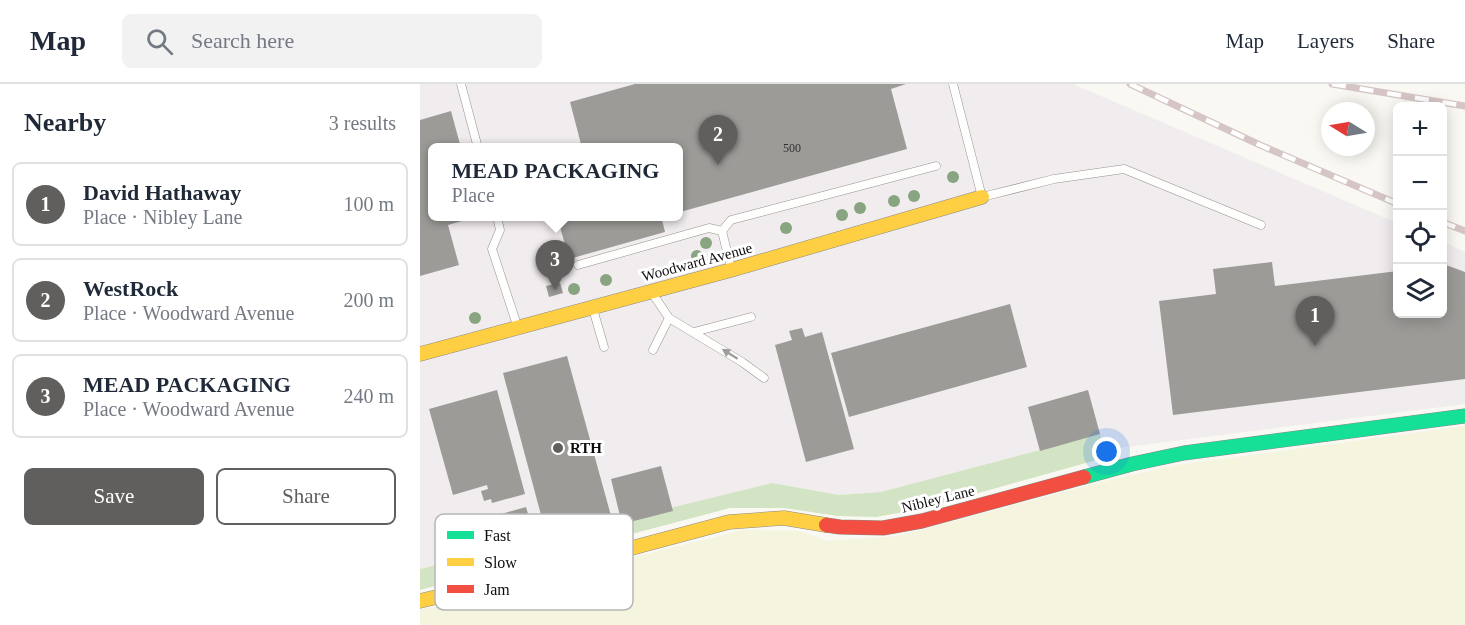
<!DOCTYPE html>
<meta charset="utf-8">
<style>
:root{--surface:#fff;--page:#f2f2f3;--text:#1f2937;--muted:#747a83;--line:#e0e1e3;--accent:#605f5d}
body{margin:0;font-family:Georgia,serif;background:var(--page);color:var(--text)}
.controls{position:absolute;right:18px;top:18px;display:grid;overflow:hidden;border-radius:9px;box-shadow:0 3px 15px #0003}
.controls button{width:54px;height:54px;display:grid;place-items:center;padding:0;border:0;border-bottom:2px solid var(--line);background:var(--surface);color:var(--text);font:30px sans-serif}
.compass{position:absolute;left:901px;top:18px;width:54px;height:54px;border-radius:50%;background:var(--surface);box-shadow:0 3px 15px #0003;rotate:281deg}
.you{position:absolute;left:687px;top:368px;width:21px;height:21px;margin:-15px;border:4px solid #fff;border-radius:50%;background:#1a73e8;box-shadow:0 0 0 9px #1a73e833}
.badge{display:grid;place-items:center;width:39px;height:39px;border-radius:50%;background:var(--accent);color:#fff;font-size:20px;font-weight:700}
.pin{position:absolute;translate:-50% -50px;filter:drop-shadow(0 2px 3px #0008)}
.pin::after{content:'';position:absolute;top:32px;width:21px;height:18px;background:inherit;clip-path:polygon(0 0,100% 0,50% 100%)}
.popup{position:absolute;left:8px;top:59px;width:255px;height:78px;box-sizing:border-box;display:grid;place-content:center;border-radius:9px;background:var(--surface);filter:drop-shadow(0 2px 4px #0005);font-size:20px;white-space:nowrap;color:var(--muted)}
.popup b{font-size:22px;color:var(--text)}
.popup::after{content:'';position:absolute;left:50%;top:100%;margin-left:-12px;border:12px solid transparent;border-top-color:var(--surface)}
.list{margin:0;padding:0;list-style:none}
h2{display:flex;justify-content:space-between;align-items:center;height:78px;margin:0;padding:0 24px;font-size:26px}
h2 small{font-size:20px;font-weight:400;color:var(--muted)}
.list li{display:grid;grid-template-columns:39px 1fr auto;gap:18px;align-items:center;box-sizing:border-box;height:84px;margin:0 12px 12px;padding:0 12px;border:2px solid var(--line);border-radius:9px}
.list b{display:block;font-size:22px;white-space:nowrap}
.list p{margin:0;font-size:20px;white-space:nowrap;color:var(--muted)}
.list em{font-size:20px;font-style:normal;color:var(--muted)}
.actions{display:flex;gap:12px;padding:18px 24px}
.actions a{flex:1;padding:14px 0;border:2px solid var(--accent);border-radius:9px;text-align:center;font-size:21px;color:var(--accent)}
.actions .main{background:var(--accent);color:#fff}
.icon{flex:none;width:33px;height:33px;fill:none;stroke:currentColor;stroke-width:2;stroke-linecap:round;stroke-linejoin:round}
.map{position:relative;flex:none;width:1045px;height:541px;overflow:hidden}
header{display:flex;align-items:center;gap:36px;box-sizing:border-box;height:84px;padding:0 30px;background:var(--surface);border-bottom:2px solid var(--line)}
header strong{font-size:28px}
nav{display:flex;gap:33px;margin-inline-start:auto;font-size:21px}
.search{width:420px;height:54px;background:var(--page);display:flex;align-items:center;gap:15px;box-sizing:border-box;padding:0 21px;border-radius:9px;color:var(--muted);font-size:22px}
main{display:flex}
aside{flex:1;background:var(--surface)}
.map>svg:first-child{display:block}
.industrial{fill:#f1ecee;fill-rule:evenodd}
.farmland{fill:#f5f4df}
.forest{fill:#d2e4c3}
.building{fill:#9d9b98}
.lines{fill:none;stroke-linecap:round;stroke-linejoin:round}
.lane-casing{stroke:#949390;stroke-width:9}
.fast-casing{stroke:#8a8987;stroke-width:15}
.slow-casing{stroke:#8a8987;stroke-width:15}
.jam-casing{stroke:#8a8987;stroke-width:15}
.lane{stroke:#fefefd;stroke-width:8}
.fast{stroke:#16e098;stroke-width:14}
.slow{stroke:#ffcf43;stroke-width:14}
.jam{stroke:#f24e42;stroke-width:14}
.rail-casing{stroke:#d5c6c5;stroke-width:7}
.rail{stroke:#fff;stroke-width:4.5;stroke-dasharray:14;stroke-linecap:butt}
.tree{fill:#89a480}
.oneway{fill:#9e9e9d}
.poi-dot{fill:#605f5d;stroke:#fff;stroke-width:2}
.labels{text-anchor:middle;stroke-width:6;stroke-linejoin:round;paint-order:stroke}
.number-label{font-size:12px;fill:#313030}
.street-label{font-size:15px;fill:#0d0d0d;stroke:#fff}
.poi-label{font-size:15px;font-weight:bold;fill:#0d0d0d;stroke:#fff;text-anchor:start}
.key{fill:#fff;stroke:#b6b6b6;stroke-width:1.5}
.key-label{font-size:16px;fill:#0d0d0d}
</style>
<header>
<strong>Map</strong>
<div class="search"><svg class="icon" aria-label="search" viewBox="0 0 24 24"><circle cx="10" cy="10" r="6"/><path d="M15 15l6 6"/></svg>Search here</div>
<nav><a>Map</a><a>Layers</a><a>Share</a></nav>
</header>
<main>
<aside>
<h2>Nearby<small>3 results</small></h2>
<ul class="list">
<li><span class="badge">1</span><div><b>David Hathaway</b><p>Place · Nibley Lane</p></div><em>100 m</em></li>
<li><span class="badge">2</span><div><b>WestRock</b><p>Place · Woodward Avenue</p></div><em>200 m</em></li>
<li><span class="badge">3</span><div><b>MEAD PACKAGING</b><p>Place · Woodward Avenue</p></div><em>240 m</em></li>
</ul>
<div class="actions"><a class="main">Save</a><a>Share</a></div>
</aside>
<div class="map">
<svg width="1045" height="541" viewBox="0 0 1045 541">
<rect width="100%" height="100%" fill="#faf8f2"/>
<path class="industrial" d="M0 0H653L977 139 978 230H1022L1023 158 1045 168V320L684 366 679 350 461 408 419 411 352 399 0 485ZM12 64H258V132H12Z"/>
<path class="farmland" d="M1045 342V541H0V526L323 446 380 447 407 457 477 452 693 395 757 381Z"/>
<path class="forest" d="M680 350 684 366 680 375 501 425 456 433 418 432 364 424H310L0 506V485L352 399 419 411 461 408Z"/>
<path class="building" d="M215 0H486L471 5 487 65 260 128 258 122V64H162L150 18Z
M31 27 41 64H12V132L56 133 28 141 39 181 0 192V36Z
M137 132H241L245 148 149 175Z
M852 178 855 202 978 187V230H1022V181H1026L1045 188V295L753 331 739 217 796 210 793 185Z
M140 199 143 209 129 213 126 202Z
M590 220 607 283 429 333 411 269Z
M382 244 385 253 402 248 434 365 386 378 355 261 372 256 369 247Z
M147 272 193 439 128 457 83 289Z
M77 306 105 410 72 419 71 415 64 417 61 407 68 405 67 401 33 411 9 325Z
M668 306 680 350 620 367 608 323Z
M241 382 253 427 202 440 191 395Z
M106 423 117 460 71 473 60 436Z"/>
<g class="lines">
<g class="lane-casing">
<path id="lane" d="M41 0 58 64
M533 0 562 113 634 95 704 85 841 141
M77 132 80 146 72 165 97 241
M158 181 289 144 302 147
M311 184 302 147 311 136 516 82
M232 209 249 234 322 278 344 294
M173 225 184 263
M274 248 331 233
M233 266 249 234"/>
</g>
<g class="fast-casing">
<path id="fast" d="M664 393 712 380 764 369 1045 332"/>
</g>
<g class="slow-casing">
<path id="slow" d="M0 270 311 186 562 113
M0 517 148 481 309 438 364 434 406 441"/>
</g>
<g class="jam-casing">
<path id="jam" d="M406 441 420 443 463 444 502 437 664 393"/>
</g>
<use href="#lane" class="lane"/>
<use href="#fast" class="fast"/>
<use href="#slow" class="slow"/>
<use href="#jam" class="jam"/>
<g class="rail-casing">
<path id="rail" d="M710 0 840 61 978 120
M912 0 1045 22
M1022 138 1045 147"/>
</g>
<use href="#rail" class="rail"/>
</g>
<g class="tree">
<circle cx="533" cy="93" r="6"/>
<circle cx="494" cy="112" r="6"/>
<circle cx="474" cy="117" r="6"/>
<circle cx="440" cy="124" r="6"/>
<circle cx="422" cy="131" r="6"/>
<circle cx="366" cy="144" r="6"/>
<circle cx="286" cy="159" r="6"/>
<circle cx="277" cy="172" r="6"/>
<circle cx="186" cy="196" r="6"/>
<circle cx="154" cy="205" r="6"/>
<circle cx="55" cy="234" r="6"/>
</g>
<defs><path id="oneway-solid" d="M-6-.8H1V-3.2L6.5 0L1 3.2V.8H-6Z" transform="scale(1.5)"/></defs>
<use class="oneway" href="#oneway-solid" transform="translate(310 270) rotate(-148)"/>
<circle class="poi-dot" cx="138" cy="364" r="6"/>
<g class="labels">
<g class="number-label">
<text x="372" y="68">500</text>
</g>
<g class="street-label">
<text transform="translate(277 178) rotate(-15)" y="5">Woodward Avenue</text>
<text transform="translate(518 415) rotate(-14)" y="5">Nibley Lane</text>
</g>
<g class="poi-label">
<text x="150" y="369">RTH</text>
</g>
</g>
<rect x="15" y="430" width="198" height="96" rx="9" class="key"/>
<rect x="27" y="447" width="27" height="8" fill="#16e098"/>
<rect x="27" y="474" width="27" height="8" fill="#ffcf43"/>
<rect x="27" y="501" width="27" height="8" fill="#f24e42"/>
<g class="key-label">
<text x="64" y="457">Fast</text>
<text x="64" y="484">Slow</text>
<text x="64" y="511">Jam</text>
</g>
</svg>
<div class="controls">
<button>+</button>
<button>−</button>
<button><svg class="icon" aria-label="locate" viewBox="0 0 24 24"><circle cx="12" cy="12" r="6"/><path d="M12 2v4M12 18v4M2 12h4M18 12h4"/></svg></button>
<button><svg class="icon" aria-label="layers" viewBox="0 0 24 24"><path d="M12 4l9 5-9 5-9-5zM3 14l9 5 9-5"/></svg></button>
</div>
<svg class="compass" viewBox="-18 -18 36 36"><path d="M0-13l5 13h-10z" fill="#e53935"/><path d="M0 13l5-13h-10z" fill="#747a83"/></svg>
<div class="you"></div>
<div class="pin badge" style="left:895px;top:262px">1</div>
<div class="pin badge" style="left:298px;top:81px">2</div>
<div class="pin badge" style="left:135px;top:206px">3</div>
<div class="popup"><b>MEAD PACKAGING</b>Place</div>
</div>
</main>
